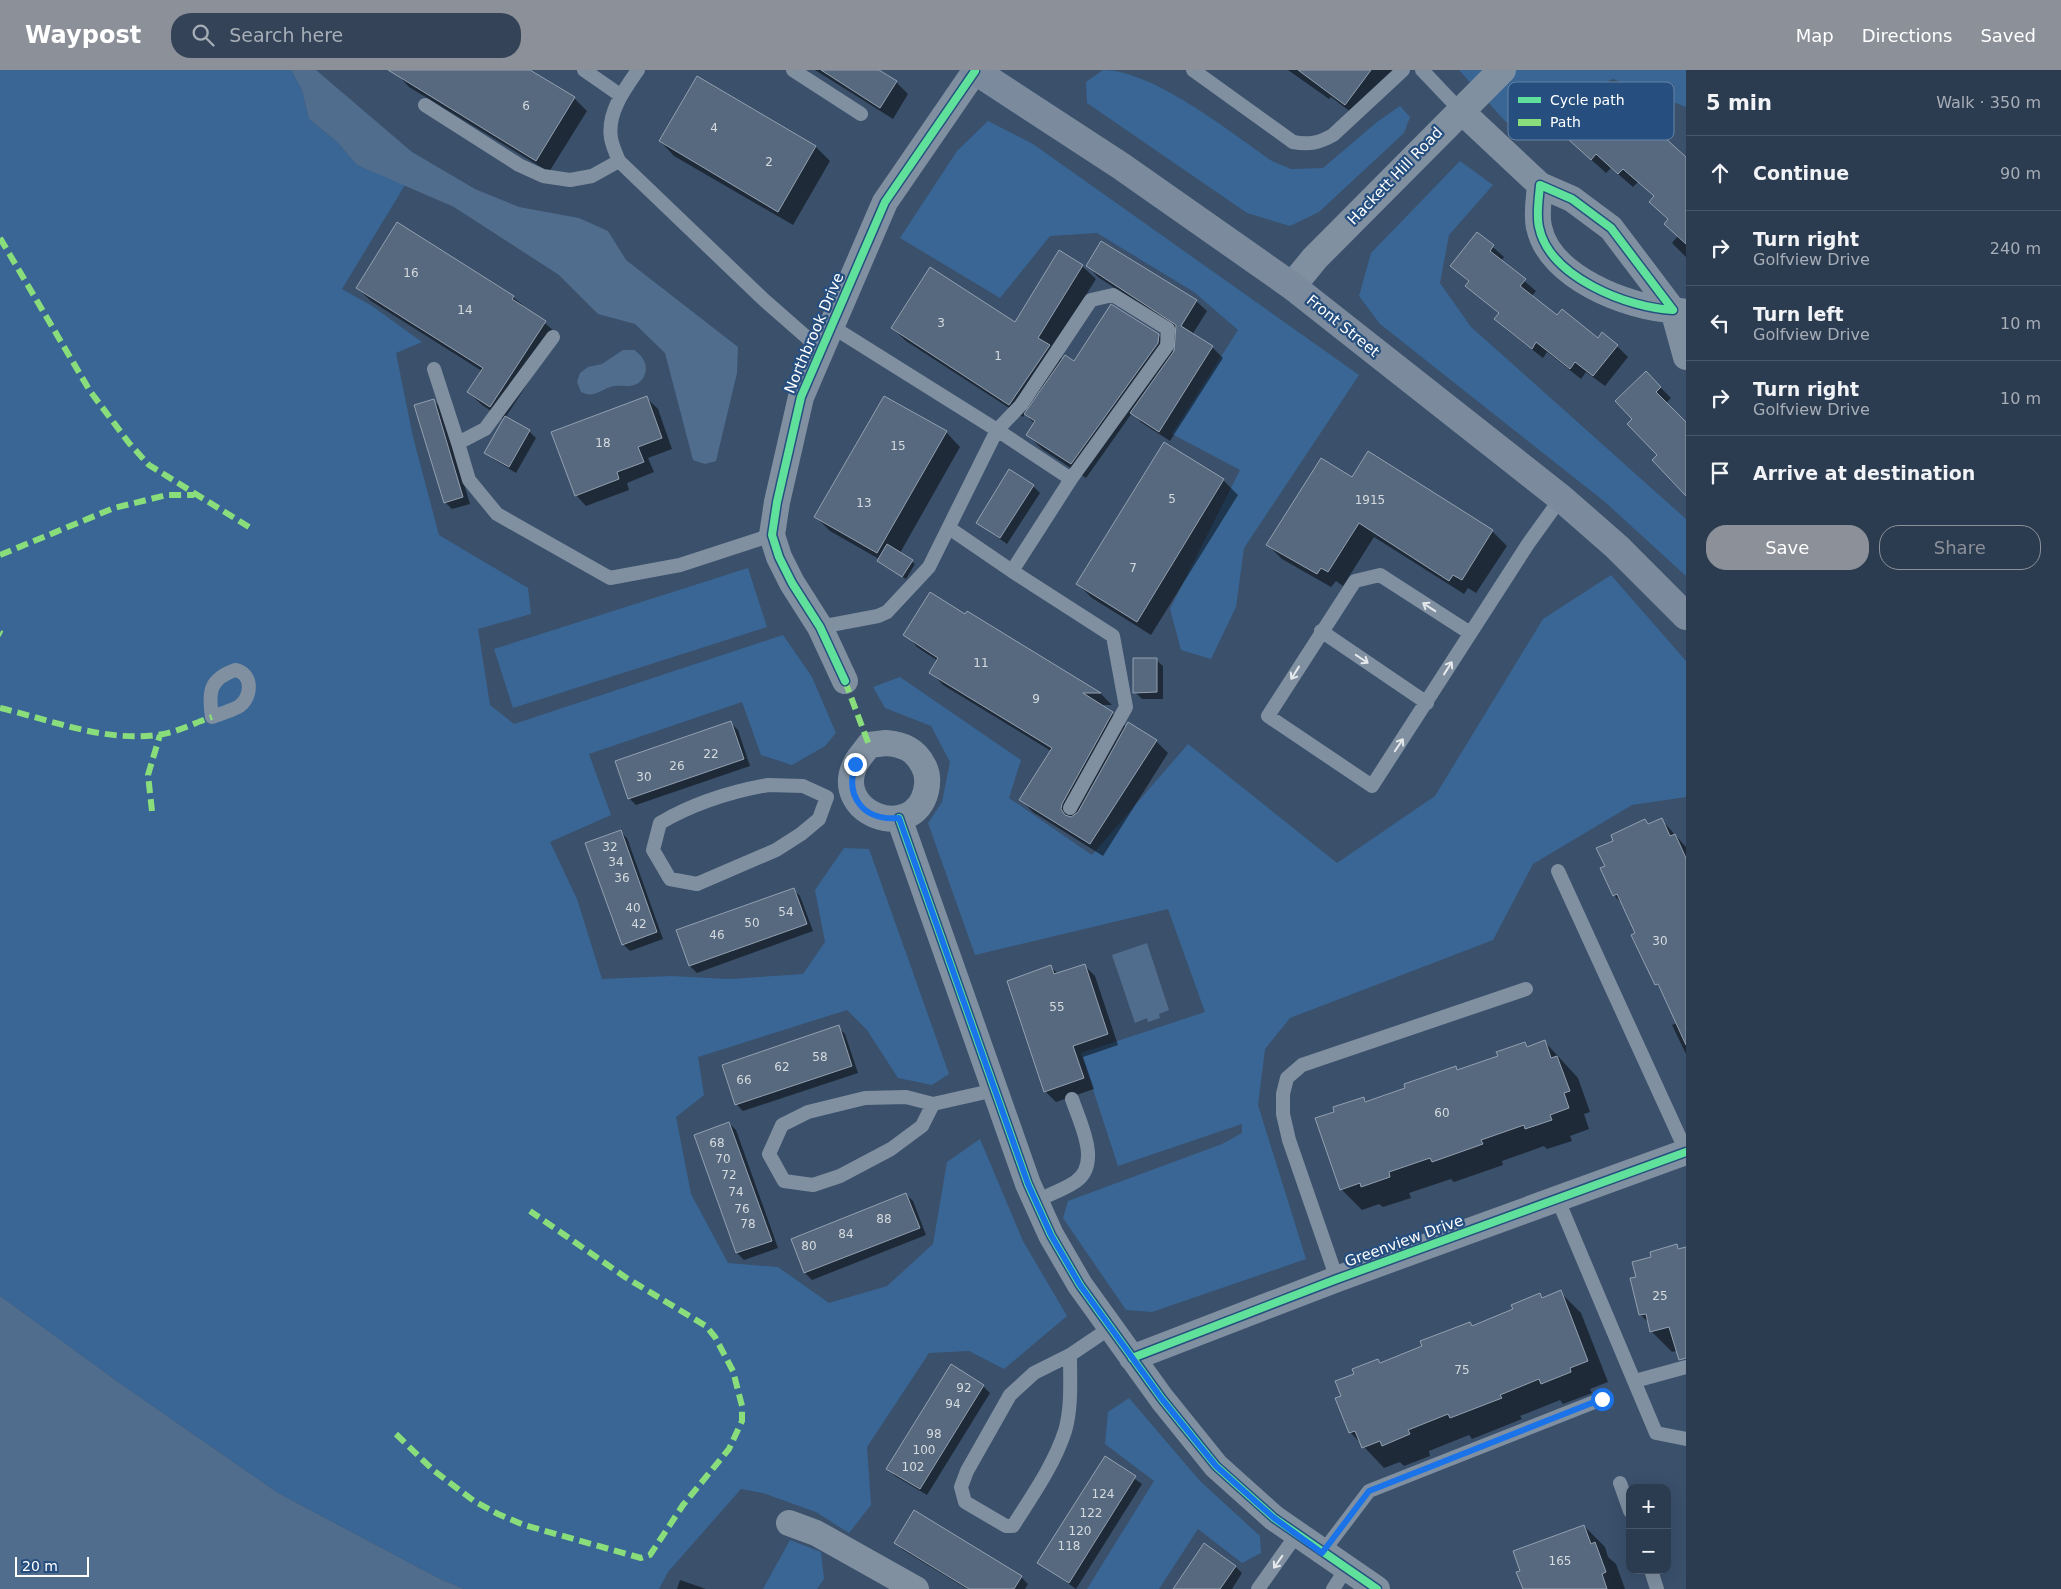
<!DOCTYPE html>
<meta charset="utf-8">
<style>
:root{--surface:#2c3c50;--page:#344357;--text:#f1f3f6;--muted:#a6adb7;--line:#485667;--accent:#8c9099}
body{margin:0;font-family:"DejaVu Sans",sans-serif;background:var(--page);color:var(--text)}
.controls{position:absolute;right:15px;bottom:15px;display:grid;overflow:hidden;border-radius:10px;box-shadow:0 5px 20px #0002}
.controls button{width:45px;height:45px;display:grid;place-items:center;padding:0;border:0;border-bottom:1px solid var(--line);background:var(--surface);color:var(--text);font:25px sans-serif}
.scale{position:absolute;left:15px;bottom:12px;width:74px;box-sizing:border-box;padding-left:5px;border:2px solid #fff;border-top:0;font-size:14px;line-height:18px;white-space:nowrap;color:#fff;-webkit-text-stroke:4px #264f7f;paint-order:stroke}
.stop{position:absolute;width:15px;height:15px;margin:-11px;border:4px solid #1a73e8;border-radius:50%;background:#fff}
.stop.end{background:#1a73e8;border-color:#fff;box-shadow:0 1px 5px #0008}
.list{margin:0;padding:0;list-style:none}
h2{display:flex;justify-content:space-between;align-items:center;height:65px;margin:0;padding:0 20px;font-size:21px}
h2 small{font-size:16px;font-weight:400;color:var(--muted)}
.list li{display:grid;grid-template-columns:32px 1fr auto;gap:15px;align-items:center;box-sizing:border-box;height:75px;padding:0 20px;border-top:1px solid var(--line)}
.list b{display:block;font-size:19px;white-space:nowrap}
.list p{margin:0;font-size:16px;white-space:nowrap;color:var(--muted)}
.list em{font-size:16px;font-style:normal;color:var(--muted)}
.actions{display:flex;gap:10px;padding:15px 20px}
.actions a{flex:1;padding:11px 0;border:1px solid var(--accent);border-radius:20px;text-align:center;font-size:18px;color:var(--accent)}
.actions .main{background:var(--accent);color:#fff}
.icon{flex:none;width:28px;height:28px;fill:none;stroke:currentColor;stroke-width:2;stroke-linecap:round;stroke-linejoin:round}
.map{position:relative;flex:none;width:1686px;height:1519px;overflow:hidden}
header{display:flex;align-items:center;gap:30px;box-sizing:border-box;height:70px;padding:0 25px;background:var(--accent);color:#fff}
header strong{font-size:24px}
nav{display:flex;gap:28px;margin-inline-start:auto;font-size:18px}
.search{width:350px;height:45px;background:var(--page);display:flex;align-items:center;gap:12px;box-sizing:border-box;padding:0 18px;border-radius:20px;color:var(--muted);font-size:19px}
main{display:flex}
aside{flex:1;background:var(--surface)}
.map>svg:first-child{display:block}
.green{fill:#3a6695}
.water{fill:#506d8e}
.shadow{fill:#0007}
.building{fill:#57697e;stroke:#93a0b0}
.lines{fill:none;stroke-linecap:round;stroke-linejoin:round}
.service{stroke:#8090a1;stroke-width:14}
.minor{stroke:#8090a1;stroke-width:26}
.tertiary{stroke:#8090a1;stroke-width:28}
.secondary{stroke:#7b8b9d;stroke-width:28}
.quiet{stroke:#8add7b;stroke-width:6;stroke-dasharray:12 6;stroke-linecap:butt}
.cycleway-casing{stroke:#264f7f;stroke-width:11}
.cycleway{stroke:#60e19b;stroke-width:8}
.oneway{stroke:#e6e9ec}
.route{stroke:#1a73e8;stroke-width:6}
.labels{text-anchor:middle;stroke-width:4.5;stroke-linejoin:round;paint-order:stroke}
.number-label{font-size:12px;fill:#d5dadf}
.street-label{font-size:15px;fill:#fff;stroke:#264f7f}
.key{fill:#264f7f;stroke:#6784a5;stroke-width:1}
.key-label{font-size:14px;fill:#fff}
</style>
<header>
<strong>Waypost</strong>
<div class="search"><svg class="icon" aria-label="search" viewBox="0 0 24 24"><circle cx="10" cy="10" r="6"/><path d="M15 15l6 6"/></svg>Search here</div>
<nav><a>Map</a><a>Directions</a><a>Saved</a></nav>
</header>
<main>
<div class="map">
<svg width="1686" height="1519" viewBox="0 0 1686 1519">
<rect width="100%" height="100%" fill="#3a506b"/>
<path class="green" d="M0 0H291L302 20 309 49 337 72 357 95 405 115 342 219 372 236 422 272 396 283 413 367 439 465 528 518 531 544 478 559 490 635 514 654 783 565 812 607 836 663 825 676 792 695 761 685 742 632 589 684 611 745 550 772 577 829 602 909 671 906 729 909 803 904 825 872 815 820 844 778 869 779 949 1004 932 1015 898 1008 867 960 847 940 698 987 704 1025 676 1047 691 1124 728 1193 778 1197 829 1233 887 1216 933 1174 947 1092 980 1069 1023 1171 1067 1246 1004 1299 969 1281 929 1283 867 1377 871 1435 849 1463 816 1442 763 1423 741 1419 668 1502 659 1519H464L440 1509 278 1423 118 1312 0 1226Z
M1103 0C1153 0 1230 62 1272 91L1291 99 1323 98 1377 52 1400 36 1410 47 1404 63 1319 142 1290 156 1247 143 1087 33 1086 12Z
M1459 0H1686V37L1613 9 1550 36 1523 66 1504 50Z
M988 51 1033 74 1359 305 1244 478 1236 537 1211 589 1181 580 1170 539 1240 400 1172 364 1238 260 1194 222 1097 163 1050 166 1000 228 900 168 957 81Z
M1460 91 1493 115 1449 165 1440 213 1471 257 1686 449V506L1605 432 1380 254 1359 226 1371 183Z
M748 498 767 557 513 638 494 579Z
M1611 505 1686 591V727L1632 735 1533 794 1493 870 1290 948 1265 979 1258 1035 1306 1189 1152 1242 1126 1240 1063 1148 1068 1131 1222 1074 1242 1063V1054L1118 1096 1081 983 1205 942 1168 839 975 885 928 753 942 732 950 692 931 656 885 638 873 617 900 607 1021 690 1009 728 1092 785 1188 674 1337 793 1435 726 1543 549Z
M1129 1328 1200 1411 1260 1466 1261 1483 1242 1493 1198 1459 1159 1519H1087L1154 1411 1105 1374 1108 1342Z
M790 1470 821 1482 824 1509 817 1519H763Z"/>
<path class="water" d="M291 0H316L412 82 475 119 519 137 579 148 608 161 626 190 738 277 737 303 716 391 705 394 693 390 665 283 635 254 598 244 559 205 454 137 357 95 337 72 309 49 302 20Z
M623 280H635C637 283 642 286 643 289 649 298 645 312 634 315 628 317 620 315 614 316 600 319 595 329 581 322L577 312 580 303 588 297 602 294Z
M1147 873 1169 940 1159 944 1160 948 1148 952 1147 948 1135 953 1112 885Z
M0 1226 118 1312 278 1423 440 1509 464 1519H0Z"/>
<path class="shadow" d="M400 0H528L574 28 587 41 549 102 409 17 397 4Z
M815 0H877L896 12 908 24 893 49Z
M1288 0H1397L1360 49 1331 27 1329 29Z
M697 8 816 77 830 91 793 155 674 86 660 71Z
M1598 55 1644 68 1686 88V187L1672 173 1678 166 1669 150 1650 132 1655 127 1638 112 1633 117 1611 98 1606 103 1585 84Z
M1477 163 1504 187 1501 191 1536 221 1531 227 1557 247 1598 270 1617 276 1628 287 1605 316 1586 302 1581 309 1547 282 1543 288 1507 260 1496 249 1500 244 1467 216 1470 212 1452 196Z
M1082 196 1096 209 1052 279 1063 290 1074 292 1158 265 1173 279 1172 286 1175 282 1177 259 1098 207 1088 196 1196 231 1207 241 1192 265 1212 277 1223 288 1170 371 1142 353 1132 343 1086 408 1042 379 1028 365 1035 354 1025 344 1023 347 906 271 892 258 1015 254Z
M357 218 513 227 559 265 505 348 529 361 536 368 516 403 493 389 486 383 505 350 482 335 468 322 482 301 371 231Z
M1646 303 1671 328 1666 333 1686 354V424L1634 349Z
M647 328 658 339 672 379 648 388 654 402 627 413 629 420 586 436 576 425Z
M434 331 441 338 470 434 452 439 445 432Z
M946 362 960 377 900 483 915 494 906 509 881 494 879 489 830 461 816 447Z
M1165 374 1223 410 1238 425 1151 565 1092 528 1078 514Z
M1369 383 1492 461 1507 476 1476 523 1468 518 1464 524 1374 467 1343 516 1336 511 1331 517 1282 489 1268 475 1352 409Z
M1033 416 1040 423 1007 474 977 452Z
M967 542 1101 624 1112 635H1099L1112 643 1126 657 1156 671 1168 683 1103 786 1033 742 1021 730 1051 681 943 615 931 602 938 591 917 577 905 564 965 546Z
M1156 590 1163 596V629H1142L1135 622Z
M731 653 738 660 750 696 636 735 629 728Z
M1661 749 1686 777V984L1672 955 1677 953 1633 866 1637 864 1623 835 1614 825 1606 797 1615 771 1645 750 1649 755Z
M620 761 627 768 663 869 630 881 623 874Z
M793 819 800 826 813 861 697 903 690 896Z
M1084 895 1095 906 1118 975 1083 987 1094 1019 1056 1032 1045 1021 1051 897 1058 904Z
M838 957 845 964 858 1003 743 1041 736 1034Z
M1545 972 1578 1008 1590 1042 1584 1044 1589 1059 1570 1066 1572 1071 1547 1079 1544 1076 1502 1091 1503 1095 1454 1112 1451 1109 1409 1123 1411 1128 1383 1137 1379 1134 1362 1140 1341 1119 1336 1042 1363 1028 1367 1032 1456 998 1459 1001 1500 987 1524 973 1529 977Z
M729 1053 736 1060 778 1178 744 1190 737 1183Z
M906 1124 913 1131 926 1165 812 1210 805 1203 792 1169Z
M1676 1176 1680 1179 1686 1178V1278L1672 1282 1651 1261 1649 1253 1641 1245 1637 1208 1653 1188Z
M1560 1222 1581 1243 1608 1312 1590 1319 1592 1323 1563 1334 1560 1330 1520 1346 1522 1349 1472 1369 1469 1365 1429 1381 1430 1386 1404 1396 1400 1392 1384 1398 1350 1362 1342 1326 1356 1304 1378 1290 1381 1293 1423 1277 1470 1253 1473 1256 1514 1240 1540 1225 1543 1228Z
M983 1316 990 1323 927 1425 895 1406 888 1399Z
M1105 1388 1142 1414 1076 1519 1039 1492Z
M1584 1456 1605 1477 1608 1487 1616 1494 1625 1519H1524Z
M896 1473 1021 1507 1028 1514 1025 1519H967L903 1480Z
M1236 1497 1242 1503 1232 1519H1175Z
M680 1510 706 1519H677Z"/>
<path class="building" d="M388 0H530L575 27 536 91Z
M821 0H879L897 11 880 38Z
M1298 0H1371L1345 35Z
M697 6 816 76 778 142 659 71Z
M1606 44 1623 60 1630 53 1644 66 1652 56 1686 87V174L1664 154 1668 149 1649 132 1654 126 1623 99 1618 104 1596 84 1591 90 1569 70 1590 46 1598 53Z
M397 152 514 226 512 229 546 251 490 337 467 322 483 298 356 218Z
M1477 162 1494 175 1490 181 1526 209 1520 216 1557 245 1562 239 1598 268 1602 262 1618 275 1593 306 1575 292 1570 299 1536 272 1532 279 1494 249 1499 243 1465 216 1469 211 1450 196Z
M1101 171 1197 230 1181 256 1213 276 1159 362 1130 343 1174 281 1176 255 1086 196Z
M1059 180 1083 195 1038 268 1050 275 1009 335 891 258 930 197 1015 252Z
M1111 234 1159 264 1158 273 1071 394 1026 365 1035 351 1024 344 1065 285 1074 291Z
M1646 301 1661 317 1656 322 1686 352V426L1652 390 1657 385 1627 354 1632 349 1615 331Z
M647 326 662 368 638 377 644 392 617 402 619 409 575 426 551 362Z
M884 326 947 361 877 483 814 447Z
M434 329 463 427 444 433 414 335Z
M505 346 530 360 509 397 484 383Z
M1164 372 1224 409 1137 552 1076 514Z
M1368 381 1493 460 1462 510 1453 505 1449 511 1359 453 1328 502 1321 498 1317 504 1266 475 1321 388 1352 407Z
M1009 399 1034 415 1000 468 976 453Z
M887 474 913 490 902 507 877 491Z
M930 522 965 544 967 541 1101 623H1083L1113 642 1062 734 1061 739 1065 745 1071 747 1078 742 1128 652 1157 670 1090 774 1019 730 1052 678 929 603 938 588 903 565Z
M1133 588H1157V622L1133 623Z
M731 651 744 689 628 729 615 691Z
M1662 748 1670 766 1675 764 1686 788V975L1658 914 1655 915 1631 865 1635 863 1617 824 1613 826 1600 798 1605 796 1596 778 1613 771 1611 765 1645 749 1648 754Z
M621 760 657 862 622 875 585 773Z
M794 818 807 854 689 896 676 860Z
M1085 894 1108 964 1073 976 1084 1008 1044 1022 1007 911 1051 895 1054 904Z
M839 955 852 996 735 1035 722 995Z
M1545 970 1551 988 1557 986 1570 1021 1564 1023 1569 1038 1550 1045 1552 1050 1525 1059 1524 1055 1481 1070 1483 1074 1432 1092 1430 1088 1389 1102 1390 1107 1361 1117 1360 1113 1340 1120 1315 1048 1334 1042 1333 1037 1364 1027 1365 1032 1405 1018 1404 1014 1456 996 1457 1000 1498 986 1496 982 1525 972 1527 977Z
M729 1052 772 1171 736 1183 694 1065Z
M906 1123 920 1158 804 1203 791 1169Z
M1677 1174 1678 1179 1686 1177V1288L1679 1290 1669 1257 1650 1262 1646 1244 1639 1245 1630 1208 1636 1207 1632 1192 1651 1187 1650 1182Z
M1561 1220 1588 1291 1570 1298 1571 1302 1541 1314 1539 1309 1500 1325 1502 1328 1450 1348 1448 1344 1408 1360 1410 1364 1382 1376 1380 1371 1362 1378 1355 1361 1349 1363 1335 1328 1341 1326 1335 1311 1354 1304 1352 1299 1378 1289 1380 1293 1422 1276 1420 1271 1470 1252 1472 1256 1513 1239 1511 1235 1540 1223 1542 1228Z
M951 1294 984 1315 920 1419 886 1399Z
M1105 1386 1136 1406 1069 1513 1037 1493Z
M914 1440 1022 1506 1014 1519H969L894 1473Z
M1584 1455 1591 1474 1595 1472 1606 1502 1602 1504 1607 1519H1523L1516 1502 1520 1501 1513 1481Z
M1204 1473 1236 1496 1220 1519H1173Z"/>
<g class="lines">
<path class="service" d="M584 0 620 25
M638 0C624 20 607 43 611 68 612 75 616 84 619 91L763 229 820 279
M793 0 861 44
M1193 0 1293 72C1309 75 1319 73 1333 65L1403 0
M1422 0 1460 40
M425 35 519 95 543 106 570 110 592 106 619 91
M553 267 485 359 458 373 469 410 497 444 610 508 680 495 772 465
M434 299 458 373
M949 458 1012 501
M820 557 878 546 887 542 929 497 997 360 831 256
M1321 561 1427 633
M1470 563 1380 505 1355 511 1268 646 1372 716 1528 474 1561 428
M235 600C254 603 252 629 238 637 230 641 220 644 212 647 208 621 210 609 235 600Z
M768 715 803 716 827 727 819 749 801 764 776 780 697 814 670 809 653 780 660 753C694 733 729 722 768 715Z
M1070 738 1126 637 1113 566 1012 501 1071 409 1167 276 1168 259 1113 225 1091 230 1021 335 997 360 1071 409
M1558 801 1686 1081
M906 1027 933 1034 922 1056 891 1079 840 1106 813 1115 784 1111 769 1084 782 1055 808 1042 865 1028Z
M933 1034 995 1020
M1558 1130 1656 1363 1686 1369
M1036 1131C1048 1125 1063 1120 1075 1112 1102 1094 1080 1053 1072 1029
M1337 1209 1289 1070 1283 1044V1024L1287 1008 1302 995 1526 919
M1070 1285C1070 1310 1072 1337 1065 1361 1054 1395 1032 1426 1013 1456H1006L965 1432 961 1417 967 1401 1010 1325 1034 1303Z
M1070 1285 1110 1258
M1635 1311 1686 1297
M1620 1413 1630 1441
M1322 1483 1369 1421 1602 1329
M1651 1500 1657 1519
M1258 1519 1297 1464
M1333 1519 1346 1499"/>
<path class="minor" d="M1460 40 1540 115
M1540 115 1572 129 1611 158 1673 240C1628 238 1549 207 1539 157 1536 144 1539 128 1540 115Z
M1686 242 1673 240 1686 287
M845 611 820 557 792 513 779 487 772 465 777 432 801 327 885 132 975 1
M886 673C902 674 915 679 923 695 928 703 928 712 926 721 913 774 830 743 856 693 859 687 865 681 869 675Z
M899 748 1028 1114 1051 1165 1080 1215 1162 1329 1216 1396 1274 1448 1377 1519
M1132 1288 1337 1209 1686 1082
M789 1453 816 1463 916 1519"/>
<path class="tertiary" d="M1292 216 1315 188 1502 0"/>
<path class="secondary" d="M974 0 1121 96 1292 216 1561 428 1617 477 1686 546"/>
<path class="quiet" d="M0 168 90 321 129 373 149 395 249 457
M0 485 114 438 167 425H194
M0 563 2 564
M845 611 869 675
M0 638C51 650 104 672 157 665 176 663 194 653 212 647
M152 741 148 705 160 665
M396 1364 433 1400 474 1431 498 1444 524 1455 641 1488 650 1485 683 1435 729 1379 742 1351V1336L733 1301 715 1267 706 1256 625 1207 530 1141"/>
<g class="cycleway-casing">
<path id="cycleway" d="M1540 115 1572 129 1611 158 1673 240C1628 238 1549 207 1539 157 1536 144 1539 128 1540 115Z
M845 611 820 557 792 513 779 487 772 465 777 432 801 327 885 132 975 1
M899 748 1028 1114 1051 1165 1080 1215 1162 1329 1216 1396 1274 1448 1377 1519
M1132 1288 1337 1209 1686 1082"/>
</g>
<use href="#cycleway" class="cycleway"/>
</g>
<defs><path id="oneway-shaft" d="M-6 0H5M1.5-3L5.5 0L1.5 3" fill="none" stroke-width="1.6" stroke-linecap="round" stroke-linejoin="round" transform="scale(1.25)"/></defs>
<g class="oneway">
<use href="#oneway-shaft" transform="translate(1429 537) rotate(-147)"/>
<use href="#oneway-shaft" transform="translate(1362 589) rotate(34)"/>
<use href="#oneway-shaft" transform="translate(1448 598) rotate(-58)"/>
<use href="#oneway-shaft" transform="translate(1295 603) rotate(122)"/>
<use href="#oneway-shaft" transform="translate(1399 675) rotate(-56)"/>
<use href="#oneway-shaft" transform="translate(1278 1492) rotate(125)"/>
</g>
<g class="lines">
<path class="route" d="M855 694C845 727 863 751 899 748L1028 1114 1051 1165 1080 1215 1162 1329 1216 1396 1274 1448 1322 1483 1369 1421 1602 1329"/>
</g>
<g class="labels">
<g class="number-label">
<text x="526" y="40">6</text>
<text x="714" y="62">4</text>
<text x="769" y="96">2</text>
<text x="411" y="207">16</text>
<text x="465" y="244">14</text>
<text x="941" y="257">3</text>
<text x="998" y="290">1</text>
<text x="603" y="377">18</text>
<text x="898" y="380">15</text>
<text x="1172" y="433">5</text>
<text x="1370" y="434">1915</text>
<text x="864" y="437">13</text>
<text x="1133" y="502">7</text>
<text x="981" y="597">11</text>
<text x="1036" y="633">9</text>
<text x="711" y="688">22</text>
<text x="677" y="700">26</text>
<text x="644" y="711">30</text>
<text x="610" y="781">32</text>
<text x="616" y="796">34</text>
<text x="622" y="812">36</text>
<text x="633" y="842">40</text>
<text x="786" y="846">54</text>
<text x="752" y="857">50</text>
<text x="639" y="858">42</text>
<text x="717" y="869">46</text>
<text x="1660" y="875">30</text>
<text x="1057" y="941">55</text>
<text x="820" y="991">58</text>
<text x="782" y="1001">62</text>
<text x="744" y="1014">66</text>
<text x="1442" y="1047">60</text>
<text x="717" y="1077">68</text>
<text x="723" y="1093">70</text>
<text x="729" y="1109">72</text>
<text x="736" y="1126">74</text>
<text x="742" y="1143">76</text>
<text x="884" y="1153">88</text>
<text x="748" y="1158">78</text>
<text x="846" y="1168">84</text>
<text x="809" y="1180">80</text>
<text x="1660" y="1230">25</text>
<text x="1462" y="1304">75</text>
<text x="964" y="1322">92</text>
<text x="953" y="1338">94</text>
<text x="934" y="1368">98</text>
<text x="924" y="1384">100</text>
<text x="913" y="1401">102</text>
<text x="1103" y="1428">124</text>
<text x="1091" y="1447">122</text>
<text x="1080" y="1465">120</text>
<text x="1069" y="1480">118</text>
<text x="1560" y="1495">165</text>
</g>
<g class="street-label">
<text transform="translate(1395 106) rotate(-46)" y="5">Hackett Hill Road</text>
<text transform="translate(1343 256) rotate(39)" y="5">Front Street</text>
<text transform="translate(814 263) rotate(-67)" y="5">Northbrook Drive</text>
<text transform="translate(1404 1171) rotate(-20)" y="5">Greenview Drive</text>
</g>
</g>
<rect x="1508" y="12" width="166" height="58" rx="8" class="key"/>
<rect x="1518" y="27" width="23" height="6" fill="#60e19b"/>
<rect x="1518" y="49" width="23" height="7" fill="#8add7b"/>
<g class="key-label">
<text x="1550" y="35">Cycle path</text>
<text x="1550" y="57">Path</text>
</g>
</svg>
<div class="controls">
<button>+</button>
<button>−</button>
</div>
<div class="scale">20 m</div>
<div class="stop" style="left:1602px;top:1329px"></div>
<div class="stop end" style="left:855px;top:694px"></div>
</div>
<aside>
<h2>5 min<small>Walk · 350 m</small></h2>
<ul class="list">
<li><svg class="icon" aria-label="ahead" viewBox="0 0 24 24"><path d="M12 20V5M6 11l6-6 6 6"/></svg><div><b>Continue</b></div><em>90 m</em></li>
<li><svg class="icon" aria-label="right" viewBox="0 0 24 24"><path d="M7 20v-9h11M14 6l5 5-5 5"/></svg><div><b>Turn right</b><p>Golfview Drive</p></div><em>240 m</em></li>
<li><svg class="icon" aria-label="left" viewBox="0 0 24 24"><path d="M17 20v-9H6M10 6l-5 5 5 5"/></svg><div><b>Turn left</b><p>Golfview Drive</p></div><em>10 m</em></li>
<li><svg class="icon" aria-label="right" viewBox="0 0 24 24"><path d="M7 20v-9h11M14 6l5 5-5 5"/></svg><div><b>Turn right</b><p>Golfview Drive</p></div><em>10 m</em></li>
<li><svg class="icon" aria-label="arrive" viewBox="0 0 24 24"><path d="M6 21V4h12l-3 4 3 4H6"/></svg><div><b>Arrive at destination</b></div></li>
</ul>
<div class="actions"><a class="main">Save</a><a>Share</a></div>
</aside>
</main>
